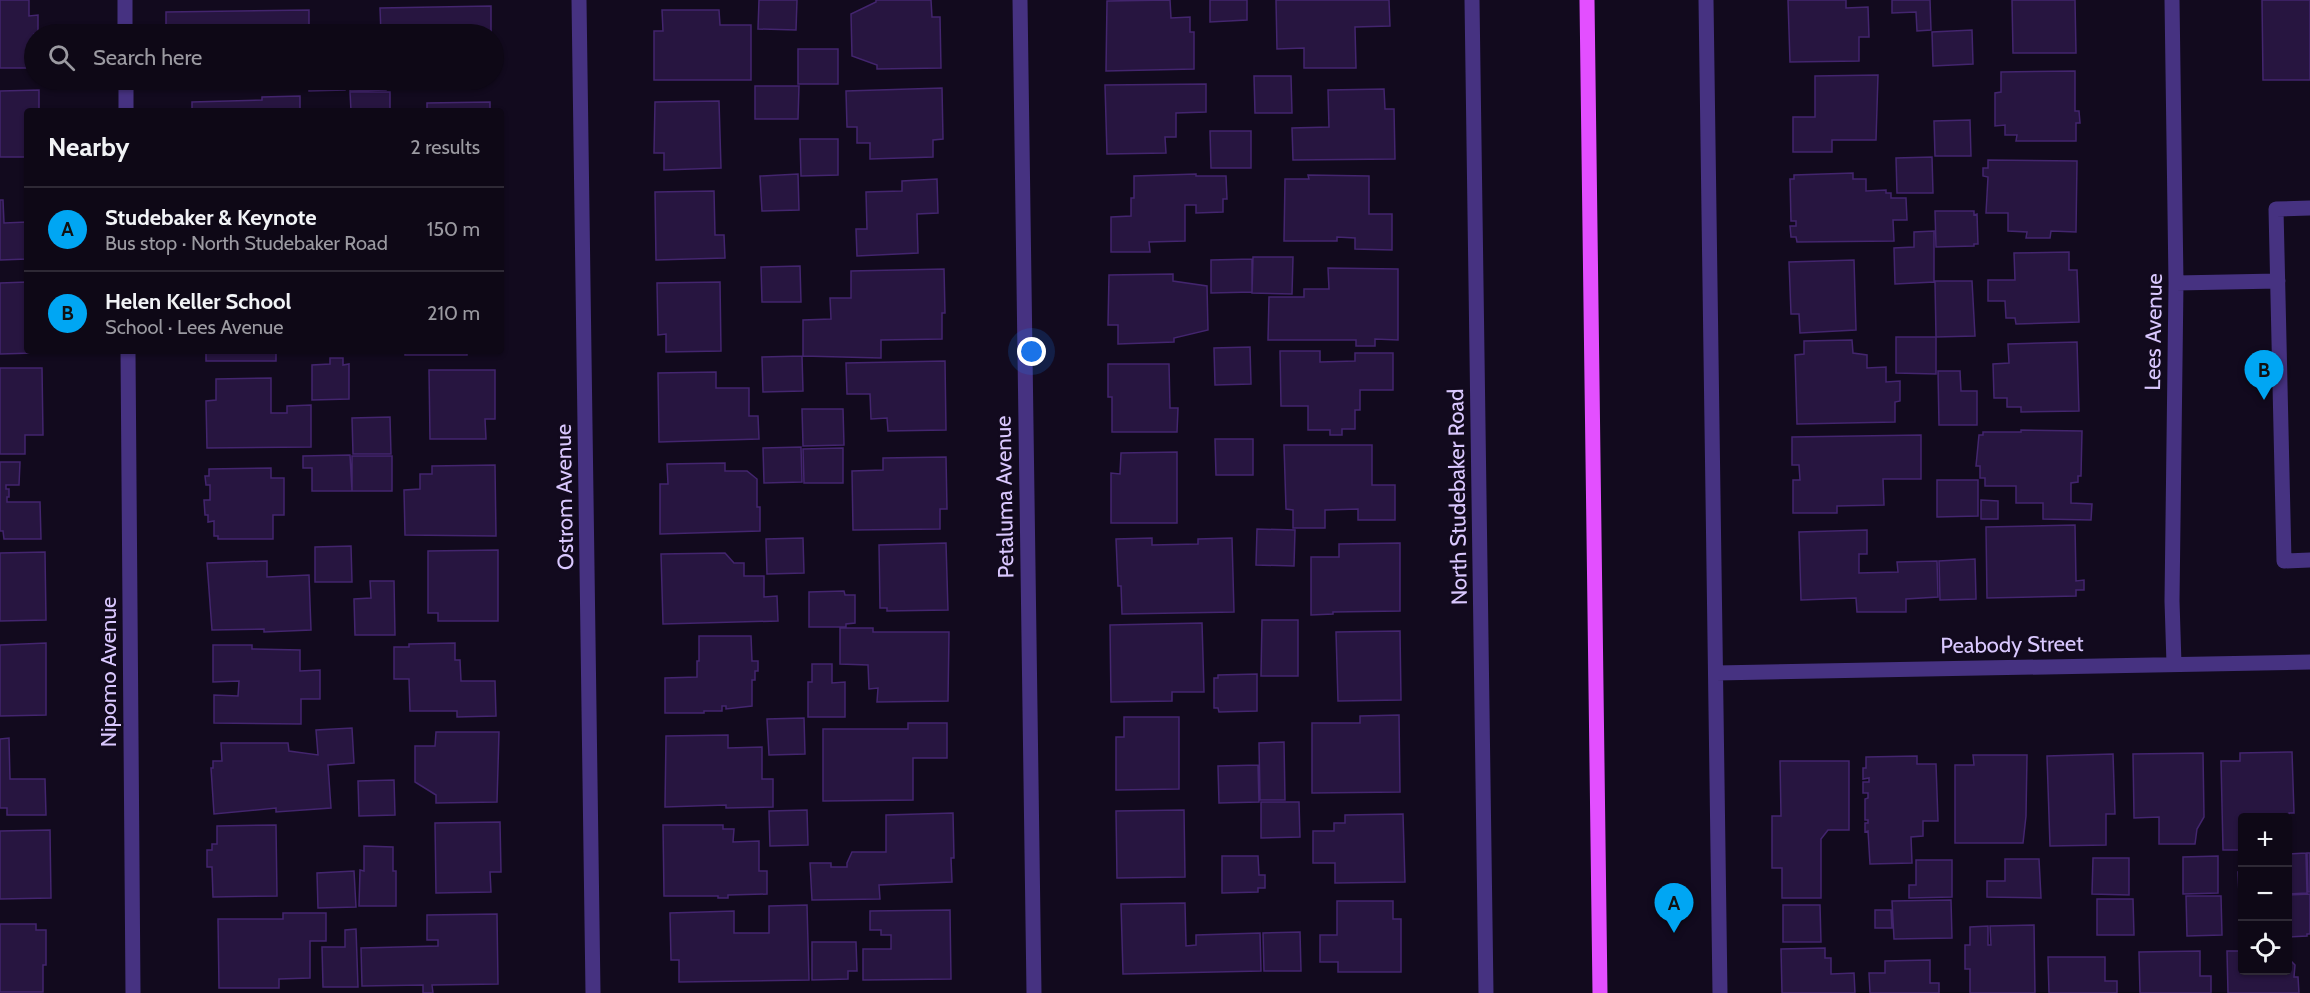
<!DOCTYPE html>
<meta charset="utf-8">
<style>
:root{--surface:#0e0816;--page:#1c1623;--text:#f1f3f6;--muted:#9b9aa1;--line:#2e2935;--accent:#00a6f3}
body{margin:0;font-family:Cabin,sans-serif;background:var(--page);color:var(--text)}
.controls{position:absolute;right:18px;bottom:18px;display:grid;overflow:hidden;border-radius:6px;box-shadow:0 2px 4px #0004}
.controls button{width:54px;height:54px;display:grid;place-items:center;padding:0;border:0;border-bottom:2px solid var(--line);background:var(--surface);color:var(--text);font:30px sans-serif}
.you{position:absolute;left:1032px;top:352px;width:21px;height:21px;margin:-15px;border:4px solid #fff;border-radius:50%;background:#1a73e8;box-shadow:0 0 0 9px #1a73e833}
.badge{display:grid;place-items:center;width:39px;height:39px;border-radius:50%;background:var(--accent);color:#111;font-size:20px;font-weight:700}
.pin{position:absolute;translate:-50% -50px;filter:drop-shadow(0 2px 3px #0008)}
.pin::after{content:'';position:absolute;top:32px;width:21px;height:18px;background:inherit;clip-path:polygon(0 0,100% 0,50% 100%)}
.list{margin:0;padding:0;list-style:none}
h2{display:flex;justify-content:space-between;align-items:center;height:78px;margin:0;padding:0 24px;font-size:26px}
h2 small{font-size:20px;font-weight:400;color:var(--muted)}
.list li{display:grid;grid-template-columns:39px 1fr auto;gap:18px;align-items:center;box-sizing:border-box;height:84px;padding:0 24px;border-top:2px solid var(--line)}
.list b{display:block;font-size:22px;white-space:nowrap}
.list p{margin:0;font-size:20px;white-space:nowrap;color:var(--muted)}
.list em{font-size:20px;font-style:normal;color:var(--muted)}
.icon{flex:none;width:33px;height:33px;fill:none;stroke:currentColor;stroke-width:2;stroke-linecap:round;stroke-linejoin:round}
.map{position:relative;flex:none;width:2310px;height:993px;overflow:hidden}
.search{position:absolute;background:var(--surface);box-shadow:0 2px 4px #0004;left:24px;top:24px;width:480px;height:66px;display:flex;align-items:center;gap:15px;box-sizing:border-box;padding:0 21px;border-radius:33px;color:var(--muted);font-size:22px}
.panel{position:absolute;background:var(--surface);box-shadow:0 2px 4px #0004;left:24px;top:108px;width:480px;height:246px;border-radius:6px}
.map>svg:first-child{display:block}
.building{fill:#271540;stroke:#43256e;stroke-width:1.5}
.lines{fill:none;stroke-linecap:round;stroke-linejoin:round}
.minor{stroke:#463281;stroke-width:15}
.major{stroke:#e34fff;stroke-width:15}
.labels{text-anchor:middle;stroke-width:4.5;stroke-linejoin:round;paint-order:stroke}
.street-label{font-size:22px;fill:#dac8ff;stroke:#120a1e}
</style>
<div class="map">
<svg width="2310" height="993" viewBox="0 0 2310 993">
<rect width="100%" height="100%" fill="#120a1e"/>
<path class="building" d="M0 0H29V16L38 15V34H34V68H0Z
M759 0H797L796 30 758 29Z
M876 0H931L932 17H940L941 68 877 69V65L852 56 851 14 876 2Z
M1170 0 1171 18 1190 17V32H1194V69L1106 71 1107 1Z
M1210 0H1247V20L1210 22Z
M1276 0H1389L1390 26 1355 27 1356 68H1304V48L1277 49Z
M1788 0H1846V8L1868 7 1869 37H1859V61L1790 62Z
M1892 0H1930L1931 30 1917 31 1916 12 1892 13Z
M2012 0H2075L2076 53H2013Z
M2262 0H2310V80H2263Z
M491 6V34H381L380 8Z
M309 10V34H166V12Z
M662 10H719L720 25H751V80H654V31H663Z
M1972 30 1973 64 1933 66 1932 32Z
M798 49H838V84H798Z
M2075 71V111H2079L2080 123H2076V141H2016L2017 135H2005V125L1995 126V93L2001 92V72Z
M1878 75 1876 140H1832V152H1793V117H1815V76Z
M1254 76H1291L1292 113H1255Z
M309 80H345V90L309 91Z
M350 80H386V90L350 91Z
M1206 84V112L1176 113V137H1165L1166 153 1107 154 1105 85Z
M755 86H799L798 119H755Z
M942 88 943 139 933 140V157L870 159V143H857V127H847L846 91Z
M1384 89 1385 109H1394L1395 159 1293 160 1292 128 1329 127 1328 90Z
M39 90V111H27V157H0V91Z
M350 92H390V111H351Z
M300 96V111H192V102L262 100V97Z
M719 101 721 168 664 170V153H654L655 102Z
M490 102V111H427V103Z
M1970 120 1971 156H1935L1934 121Z
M1210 131H1251V168H1211Z
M800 139H838V175L801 176Z
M1932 157 1933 193H1897L1896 158Z
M1988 160 2077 161 2076 232 2051 231 2050 238H2026L2027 232 2008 231V213H1986L1988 177 1983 176V168H1988Z
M1853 173V179H1866V191L1886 190V193H1891V198H1906L1907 220H1893L1894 241 1797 242 1796 237H1791L1790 226H1796V221H1791L1790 179H1794V175Z
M798 174 799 210 762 211 760 176Z
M1196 174V176H1226L1227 199H1223V212L1196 213V205H1185V241L1149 242 1150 252H1111V217L1131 216V198H1134V176Z
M1308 175 1369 176V214H1392V250L1355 249V238L1337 237V241H1284L1285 179H1309Z
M937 179 938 213 917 214 918 253 857 256 856 229H867L866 192 902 191V181Z
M714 191 715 235H724L725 258 656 260 655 192Z
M0 200H3L4 223 27 222V259L0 260Z
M1935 211H1974V215L1977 214 1978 244H1974V246L1936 247Z
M1934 231V282L1895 284 1894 248 1914 247V232Z
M2069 252V270H2077L2079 322 2016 324 2015 318H2006L2005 301H1988V280H2015L2014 253Z
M1253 257H1293L1292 294 1252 293Z
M1252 259V292L1211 293V260Z
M1854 260 1856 330 1800 333 1799 314H1791L1789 262Z
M800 266 801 302H762L761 267Z
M1328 268 1398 269V340L1375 339V346H1356V340H1268L1269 297H1304V289H1329Z
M944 269 945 313H942V339L881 340V358L803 356V320L831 319 830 298H851V271Z
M1173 274V281L1207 286 1208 330 1174 338V342L1118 344V325H1108L1109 275Z
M1935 281H1972L1975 336 1936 337Z
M27 282V351L34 353 0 354V283Z
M720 282 721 351 666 352V334L658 335 657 283Z
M1896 337H1936V374L1896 373Z
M1852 340 1853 353 1867 355V368L1886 367V382L1900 381V401L1895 402V422L1797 424 1795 355 1804 354V341Z
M2077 342 2079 411 2021 412V407H2007V398H1994L1993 364 2009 363 2008 344Z
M1250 347 1251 384 1215 385 1214 348Z
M206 351H276V361H206Z
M405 351H467V355H405Z
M1280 351H1320V362L1355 361V353H1393V390H1360V410H1355V429H1342V435H1330V430H1308V406H1281Z
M802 356 803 391 763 392 762 357Z
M330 358H343V365L349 364V399L312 400V365L330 364Z
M945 361 946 430 888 431 887 418 871 419 870 394H847L846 363Z
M1108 364H1169L1170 408H1178L1177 432H1112V397H1108Z
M0 368H42L43 435H25V454H0Z
M429 370H495V419H485L486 439H430Z
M1938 371H1960L1961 391H1977V425H1939Z
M716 372V388H749V416H758L759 439 659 442 658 373Z
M271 378V413H287V406L311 405V447L207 448 206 401 216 400V379Z
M802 409H843L844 445 803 446Z
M390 417 391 454H353L352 418Z
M2021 430 2082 431 2081 476H2078V482L2071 483V503L2092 504 2091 520 2043 519V503H2016V486H1985V478H1980V466H1976L1979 435H1983V432H2021Z
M1921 435V479H1883L1884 505 1837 506V513H1793V480H1800L1799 465H1792V437Z
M1215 439H1253V475H1216Z
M1284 445H1372V485H1395V520H1358V509L1325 510V528H1293V510L1286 509Z
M801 447 802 482 764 483 763 448Z
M843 448V483H804L803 449Z
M1177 452V523H1111V473L1120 474 1121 453Z
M350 455 352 491H312V468H303V456Z
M352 456H392V491H352Z
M946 457 947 509H940V529L853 530 852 471 883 470V458Z
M0 462H20L19 485H6V489H9V497H7V502H40L41 539H4L3 531H0Z
M725 463V471H747L757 479V507H760V531L660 534V484H668L667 464Z
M495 465 496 536 405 535 404 490 420 489V474H432V466Z
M271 468V478H284V515H273V539H218V536H214V521L208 522V515H205L204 500H210V485H206L205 476H209V469Z
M1937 480H1978V516L1937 517Z
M1981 500 1998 501V519H1981Z
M2075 525 2076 581 2084 580V590H2076V596L1987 598 1986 527Z
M1257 529 1295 530 1294 566 1256 565Z
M1867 530V554H1859V573L1898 572 1897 562 1937 561 1938 597 1906 599V612H1857L1856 598 1801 600 1799 532Z
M803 538 804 573 767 574 766 539Z
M1152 538V545L1198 544V539L1232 538 1234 612 1122 614 1121 586H1118L1116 539Z
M946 543 948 610 887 611V608H880L879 545Z
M1400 543V611L1333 612V614L1311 615V557H1339V544Z
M351 546 352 582H315V547Z
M498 550V621H438V613H428V551Z
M45 552 46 620 0 621V553Z
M725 553 734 563H744V576H764V597L777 596 778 621 663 624 661 554Z
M1975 559 1976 599 1940 600 1939 561Z
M267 561V577L309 575 311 630 264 632V629L212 630 207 563Z
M370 581H394L395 635H355L354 599 371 598Z
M844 591 845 595H855V623L846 624V627H809V592Z
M1262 620H1298V676H1261Z
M1202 623 1204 692H1172V701L1111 702 1110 625Z
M840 628H873V632H949L948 701 877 702 878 688 869 689 868 665 840 664Z
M1400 631 1401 700 1338 701 1336 632Z
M699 636H751L752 661H758V671H755V680H752V706L726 709V706H722V711H704V713H665V678L697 677V661H699Z
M46 643V715L0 716V645Z
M455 643V660H460L461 681H495L496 716 457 717V711H410L409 679H394V647H409V644Z
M213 645H252V649L300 650V671L320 670V699H301V724L214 723V695L238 696 239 681 213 682Z
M812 664H832V683L845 682V717H808V682H812Z
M1257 674V711L1219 712 1218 708H1214V678H1218V675Z
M1399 715 1400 792 1312 793V723H1360V716Z
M1124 717H1179V789L1116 790V737H1124Z
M804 718 805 754 769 755 767 719Z
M908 723H947V758H913V800L823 801V729H908Z
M352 728 354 763 328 765 331 808 276 812V808L214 814 211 768H213V761H222L221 743H288L289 751 318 755 316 730Z
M436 732H499L497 802 436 803V795L415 782V746H435Z
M728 735V748L762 747V779H773V807L726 808V805L665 807 666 736Z
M9 738 10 779H45L46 815H7V808H0V739Z
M1284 742 1285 800H1260L1259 743Z
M2292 752 2294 813H2289L2288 818H2242V850H2223L2221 761H2240V753Z
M2203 753 2204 817 2197 829 2195 844H2159V817L2134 818 2133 754Z
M2113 754 2115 814H2106V845L2050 846 2047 756Z
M1973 755H2027L2026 816 2023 843H1955V765H1974Z
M1917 756V764H1936L1938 821H1923V836L1911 837 1912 863 1870 864 1868 831 1865 832V823H1868V820H1865V799L1868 798V793H1863V782H1869V778L1863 779V768H1866V757Z
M1780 761H1849V830H1828L1821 839V898H1782V868H1772V816H1781Z
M1258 765 1259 802 1219 803 1218 766Z
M394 780 395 815 359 816 358 781Z
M1261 802H1299L1300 837 1261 838Z
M807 810 808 845 770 846 769 811Z
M1184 810 1185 877 1117 878 1116 811Z
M953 813 954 858H951L952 882 879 885 880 899 812 900 810 863H831V867H847V863L852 852H886V815Z
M1403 814 1405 882 1335 883V863H1313V831H1334V823H1345V815Z
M500 822 501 872H490L491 892 436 893 435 823Z
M276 825 277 896 213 897 212 867H207V850H212V844H217V826Z
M663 825H723V829H734L733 842 759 841V871H767V894L728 895V898H718V896H664Z
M50 830 51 898 0 899V831Z
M364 846 393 847V871H396V906H359L360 870 364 871Z
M2306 853 2307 893 2288 894V854Z
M2307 853H2310V892H2308Z
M1222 856H1258L1259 875H1265V888H1258V892L1222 893Z
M2218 856V893L2183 894V857Z
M2093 858H2129V895L2092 894Z
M2005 859H2039L2041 898 1987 897V881H2005Z
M1916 860H1952V897L1909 898V885H1916Z
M354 871 356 907 318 908 317 873Z
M2238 872H2242V895H2239Z
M2310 894V934H2307V936L2288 937V895Z
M2186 896H2221L2222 935 2187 936Z
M2097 899H2133L2134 935H2097Z
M1951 900 1952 938 1894 939 1892 901Z
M1337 901H1393V919H1401V972H1338V962H1320V935H1337Z
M1185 903 1186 946 1196 945V935L1260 933 1261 971 1123 974 1121 904Z
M807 905 809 980 679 982V960H671L670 913 734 911V933H769V906Z
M1783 905H1820L1821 942H1783Z
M950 910 951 979 863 980V949H891V935H881V930H870V911Z
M1875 910H1891L1892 928H1875Z
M283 913H326V941H310V978L279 979V988H219L218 919H283Z
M497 914 498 984 432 985 433 993H423V985L362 986 361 948 438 946V940H427V915Z
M0 924H36V930H46V965H43V992H0Z
M2034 925 2035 993H1970V969H1965V945H1970V927L1988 926V945H1991L1990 926Z
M356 929 358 987H323L322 947H345V930Z
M1300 932 1301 971H1264L1263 933Z
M812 942H856L857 971H848V979L812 980Z
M1825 948V958H1831V974L1854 973 1855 993H1782L1781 949Z
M2200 951V976H2211V993H2140L2139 952Z
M2227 951H2242V970H2288V958L2295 965 2294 977H2298L2299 993H2228Z
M2048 957H2105V981H2117V993H2049Z
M1930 960V983H1939V993H1870L1869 973H1885V961Z"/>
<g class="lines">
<path class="minor" d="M125 0V34
M579 0 593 993
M1020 0 1034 993
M1472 0 1486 993
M1706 0 1720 993
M2172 0 2176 283 2172 601 2174 664
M126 80V111
M2310 208 2276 209 2284 561 2310 560
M2176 283 2278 281
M128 351 133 993
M1716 673 2310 662"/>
<path class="major" d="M1587 0 1600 993"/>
</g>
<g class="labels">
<g class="street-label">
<text transform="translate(2153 332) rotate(-89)" y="8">Lees Avenue</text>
<text transform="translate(564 497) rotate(-91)" y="8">Ostrom Avenue</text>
<text transform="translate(1004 497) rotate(-91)" y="8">Petaluma Avenue</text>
<text transform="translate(1457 497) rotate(-91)" y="8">North Studebaker Road</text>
<text transform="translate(2012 644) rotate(-1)" y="8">Peabody Street</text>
<text transform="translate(108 672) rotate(-90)" y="8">Nipomo Avenue</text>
</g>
</g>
</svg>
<div class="controls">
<button>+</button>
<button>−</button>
<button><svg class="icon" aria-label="locate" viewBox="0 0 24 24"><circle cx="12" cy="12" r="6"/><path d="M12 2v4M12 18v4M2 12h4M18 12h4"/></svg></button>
</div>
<div class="you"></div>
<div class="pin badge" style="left:1674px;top:933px">A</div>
<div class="pin badge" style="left:2264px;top:400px">B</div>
<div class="search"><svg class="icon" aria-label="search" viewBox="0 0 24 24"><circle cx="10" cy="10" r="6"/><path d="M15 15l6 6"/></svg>Search here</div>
<section class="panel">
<h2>Nearby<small>2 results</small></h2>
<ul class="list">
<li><span class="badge">A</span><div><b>Studebaker &amp; Keynote</b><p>Bus stop · North Studebaker Road</p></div><em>150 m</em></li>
<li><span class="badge">B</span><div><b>Helen Keller School</b><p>School · Lees Avenue</p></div><em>210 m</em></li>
</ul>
</section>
</div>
